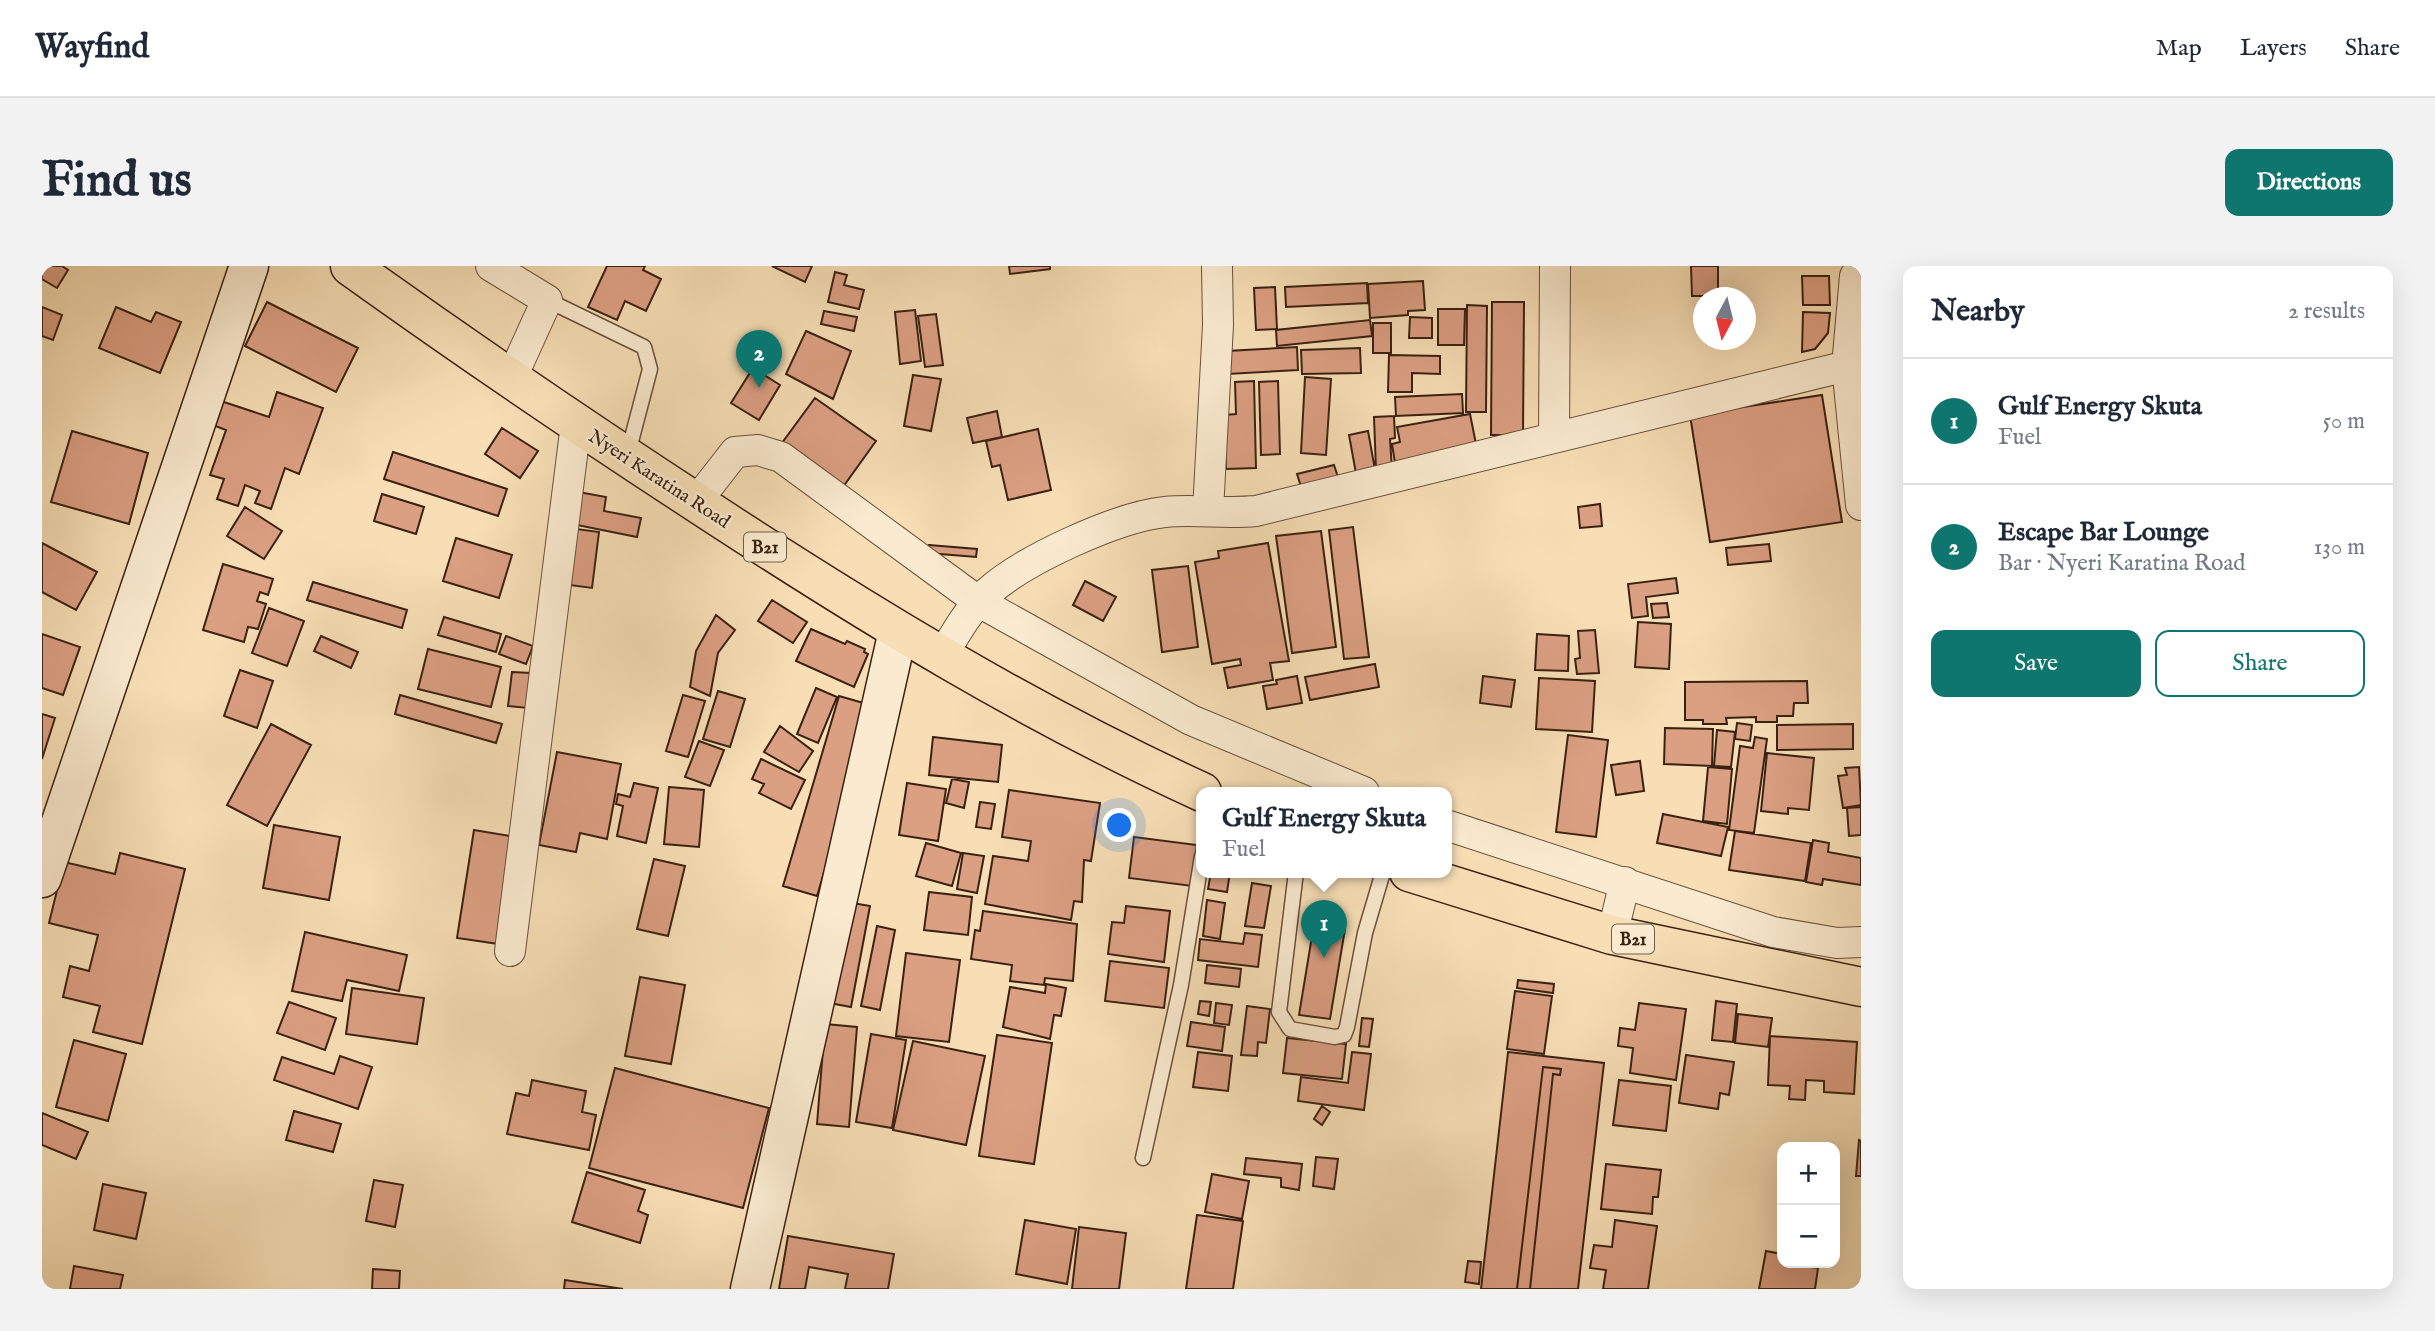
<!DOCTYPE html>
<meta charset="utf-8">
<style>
:root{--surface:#fff;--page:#f2f2f3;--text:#1f2937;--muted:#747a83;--line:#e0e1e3;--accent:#0f766e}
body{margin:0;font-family:"IM FELL English",serif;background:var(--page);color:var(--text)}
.controls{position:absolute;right:21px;bottom:21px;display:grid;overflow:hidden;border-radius:14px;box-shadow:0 7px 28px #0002}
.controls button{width:63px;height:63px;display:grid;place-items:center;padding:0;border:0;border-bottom:2px solid var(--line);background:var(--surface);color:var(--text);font:35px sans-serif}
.compass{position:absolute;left:1651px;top:21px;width:63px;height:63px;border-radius:50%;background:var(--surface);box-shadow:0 7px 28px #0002;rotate:187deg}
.you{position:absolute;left:1078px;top:560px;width:24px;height:24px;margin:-18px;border:5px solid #fff;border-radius:50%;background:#1a73e8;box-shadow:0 0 0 10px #1a73e833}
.badge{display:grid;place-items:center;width:46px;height:46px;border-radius:50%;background:var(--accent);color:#fff;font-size:23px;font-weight:700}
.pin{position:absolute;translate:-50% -58px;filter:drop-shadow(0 2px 4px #0008)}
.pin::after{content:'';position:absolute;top:37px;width:24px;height:21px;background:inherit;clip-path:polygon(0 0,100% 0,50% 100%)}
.popup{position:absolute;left:1154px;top:521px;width:256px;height:91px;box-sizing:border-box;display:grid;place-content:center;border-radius:14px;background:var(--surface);filter:drop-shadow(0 2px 5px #0005);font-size:23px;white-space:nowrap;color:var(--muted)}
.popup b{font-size:26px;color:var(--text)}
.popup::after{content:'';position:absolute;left:50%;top:100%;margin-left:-14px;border:14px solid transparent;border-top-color:var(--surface)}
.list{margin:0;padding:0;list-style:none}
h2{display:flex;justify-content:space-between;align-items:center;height:91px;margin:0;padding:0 28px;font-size:30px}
h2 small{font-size:23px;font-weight:400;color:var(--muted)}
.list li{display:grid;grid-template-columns:46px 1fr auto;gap:21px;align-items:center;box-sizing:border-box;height:126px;padding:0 28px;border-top:2px solid var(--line)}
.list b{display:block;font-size:26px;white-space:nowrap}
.list p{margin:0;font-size:23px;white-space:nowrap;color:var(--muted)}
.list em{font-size:23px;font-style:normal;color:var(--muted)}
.actions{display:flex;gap:14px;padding:21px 28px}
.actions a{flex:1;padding:16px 0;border:2px solid var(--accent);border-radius:14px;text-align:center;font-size:24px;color:var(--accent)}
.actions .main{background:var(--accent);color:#fff}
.map{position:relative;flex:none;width:1819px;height:1023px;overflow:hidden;border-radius:14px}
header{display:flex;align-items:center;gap:42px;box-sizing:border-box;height:98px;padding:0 35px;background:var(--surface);border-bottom:2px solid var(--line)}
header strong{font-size:33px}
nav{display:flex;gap:38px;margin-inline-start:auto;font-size:24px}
.intro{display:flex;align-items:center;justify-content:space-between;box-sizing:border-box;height:168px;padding:0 42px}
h1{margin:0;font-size:49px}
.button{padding:18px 32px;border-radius:14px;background:var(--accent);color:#fff;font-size:24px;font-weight:700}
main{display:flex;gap:42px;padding:0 42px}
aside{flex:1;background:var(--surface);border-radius:14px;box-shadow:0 7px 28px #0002}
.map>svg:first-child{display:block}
.building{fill:#db9f82;stroke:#3a2211;stroke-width:2}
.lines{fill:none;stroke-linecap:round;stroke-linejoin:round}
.lane-casing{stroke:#69513a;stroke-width:17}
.street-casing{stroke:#69513a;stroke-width:32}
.secondary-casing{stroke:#3a2211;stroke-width:41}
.highway-casing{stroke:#3a2211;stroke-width:41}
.lane{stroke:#faeacf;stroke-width:14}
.street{stroke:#faeacf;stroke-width:30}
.secondary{stroke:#faeacf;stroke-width:38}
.highway{stroke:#f7deb5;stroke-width:38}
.labels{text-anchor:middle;stroke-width:5;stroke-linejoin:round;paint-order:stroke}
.shield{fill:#faeacf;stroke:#745e4a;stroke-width:2}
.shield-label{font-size:18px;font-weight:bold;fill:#3a2211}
.street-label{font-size:19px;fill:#3a2211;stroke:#faeacf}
</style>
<header>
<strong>Wayfind</strong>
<nav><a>Map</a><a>Layers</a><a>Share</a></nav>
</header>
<div class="intro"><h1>Find us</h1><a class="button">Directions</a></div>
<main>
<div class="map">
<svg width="1819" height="1023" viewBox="0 0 1819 1023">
<rect width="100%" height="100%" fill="#f7deb5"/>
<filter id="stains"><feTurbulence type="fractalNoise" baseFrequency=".00286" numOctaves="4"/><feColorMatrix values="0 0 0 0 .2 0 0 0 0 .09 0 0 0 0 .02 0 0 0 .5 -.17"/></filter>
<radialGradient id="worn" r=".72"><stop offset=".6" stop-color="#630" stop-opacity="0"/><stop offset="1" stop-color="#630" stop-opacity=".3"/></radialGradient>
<path class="building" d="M0 0H20L26 4 15 22 0 13Z
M565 0H603L601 4 619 13 604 45 583 35 575 54 546 41Z
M730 0H770L763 16Z
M967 0H1008V3L968 8Z
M1649 0H1676V30H1650Z
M793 6 805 9 802 19 822 24 817 43 786 36Z
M1760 10H1787L1788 39H1761Z
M1381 15 1383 44 1366 45V49L1328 52 1326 18Z
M1325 17 1326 37 1244 41 1243 21Z
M1233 21 1235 63 1214 64 1212 22Z
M225 36 316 82 294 126 203 80Z
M1450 36H1482L1481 169H1449Z
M1425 39 1445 40 1444 146H1424Z
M0 41 20 49 11 74 0 70Z
M74 41 109 56 114 46 139 56 118 107 57 82Z
M1396 43H1423L1422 79H1396Z
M873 44 879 95 858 98 853 46Z
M782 45 815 51 812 65 779 58Z
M1761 46 1788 47 1786 67 1773 83 1760 86Z
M894 48 901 99 883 101 876 50Z
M1368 51 1390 52V72H1367Z
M1328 54 1330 70 1235 80 1234 64Z
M1331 57H1349V87H1331Z
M764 65 809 85 791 133 744 108Z
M1255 81 1256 104 1186 108 1185 85Z
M1318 82 1319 107 1260 108 1259 84Z
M1347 89 1398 90V108L1370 107V126H1346Z
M711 102 738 119 717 154 689 137Z
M871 109 899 113 889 165 862 160Z
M1263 111 1289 113 1284 189 1259 187Z
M1212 115 1214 202 1184 203 1182 149 1194 148 1193 116Z
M1236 115 1238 188 1219 189 1217 116Z
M235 126 281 142 257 208 243 202 229 243 213 237 218 225 203 219 196 240 175 233 182 213 168 209 184 164 168 158 176 134 227 151Z
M1420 128 1421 147 1354 150 1353 131Z
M1780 129 1800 256 1668 276 1648 149Z
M773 132 834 175 798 225 737 181Z
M955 145 960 171 931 177 925 152Z
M1428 148 1435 183 1353 197 1350 178 1358 176 1355 161Z
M1352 150 1353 172 1348 173 1350 203 1334 204 1332 151Z
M460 162 496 185 478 212 443 188Z
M996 163 1009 224 966 234 958 199 950 201 944 175Z
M30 165 106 187 87 258 9 236Z
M1326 165 1334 209 1315 213 1307 169Z
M351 186 465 223 456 250 342 213Z
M1292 199 1298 217 1261 227 1255 208Z
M531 225 564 231 562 245 599 252 595 271 525 257Z
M340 228 382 241 374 268 332 255Z
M1558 238 1560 260 1538 262 1536 241Z
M203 241 240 265 222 293 185 270Z
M1311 261 1327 391 1302 393 1287 264Z
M527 262 557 266 550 322 520 318Z
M1279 265 1294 381 1250 387 1234 270Z
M414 272 470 289 457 332 401 315Z
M0 277 55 306 34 344 0 326Z
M1226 277 1247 395 1228 397 1231 414 1186 422 1182 402 1199 399 1198 393 1170 398 1153 296 1177 292 1176 285Z
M1727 278 1729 295 1686 299 1684 282Z
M887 279 935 283 934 291 886 287Z
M181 298 231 313 226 329 218 326 215 335 224 338 216 363 206 361 202 376 161 364Z
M1146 300 1156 381 1120 386 1110 304Z
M1634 312 1636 327 1604 331 1606 350 1590 352 1586 318Z
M1043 315 1074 331 1061 355 1031 339Z
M271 316 365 344 360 362 265 334Z
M730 334 765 356 751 377 716 355Z
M1625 337 1627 351 1611 352 1609 338Z
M227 342 262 355 245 400 210 387Z
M674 349 693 364 676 387 668 430 648 421 654 385Z
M402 351 459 368 454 386 396 369Z
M1596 356 1629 358 1627 403 1593 401Z
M769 363 803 378 805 375 823 383 822 386 826 388 812 421 754 395Z
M1553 364 1557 407 1535 408 1533 393 1538 392 1536 365Z
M0 368 38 381 21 429 0 422Z
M1495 368 1527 370 1526 405 1493 404Z
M279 370 316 386 309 402 272 385Z
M464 370 491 380 484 398 457 388Z
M386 383 459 401 449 441 376 423Z
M1333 398 1337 421 1268 434 1263 411Z
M198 404 231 415 215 462 182 450Z
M470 406 489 407 486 442 466 440Z
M1255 410 1260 437 1225 443 1221 420 1235 418 1234 414Z
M1441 410 1473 414 1469 441 1438 437Z
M1497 412 1553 415 1550 466 1494 463Z
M1765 415 1766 437H1752L1751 450H1735V456H1714V451L1684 452 1685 458H1661V454H1643V416Z
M774 422 795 431 776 477 755 468Z
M676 425 703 433 688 481 661 473Z
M358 429 460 458 454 477 353 448Z
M641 429 663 435 646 491 624 485Z
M797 430 832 440 775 630 741 620Z
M0 448 13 452 0 493Z
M1695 457 1710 459 1708 475 1693 473Z
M229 458 269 479 225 560 185 539Z
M1811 458V483L1735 484V459Z
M738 460 771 485 757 506 722 486Z
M1623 462 1671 463 1670 500 1622 498Z
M1675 464 1693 466 1689 501 1672 500Z
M1526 469 1566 474 1554 571 1514 566Z
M891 471 960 479 956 516 887 509Z
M1713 471 1725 473 1712 567 1687 564 1698 480 1711 482Z
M657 475 682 484 668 520 643 511Z
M515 486 579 498 565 573 538 567 534 586 497 579Z
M1725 487 1772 492 1767 544 1746 542V548L1719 545Z
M719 493 763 514 749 543 717 527 722 518 710 513Z
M1598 495 1602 525 1574 529 1569 499Z
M1666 501 1690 503 1685 558 1661 555Z
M1817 501 1819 539 1801 542 1796 510 1805 509 1803 502Z
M910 513 927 516 922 542 904 537Z
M592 517 616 522 604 577 575 570 581 540 574 538 576 528 588 531Z
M865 517 904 523 896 575 857 569Z
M627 521 662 524 657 581 622 578Z
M967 524 1058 537 1049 595 1042 594 1040 636 1032 635 1029 654 943 638 951 590 986 595 989 575 960 571Z
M938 536 953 538 949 563 934 561Z
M1819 541V569L1807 570 1805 542Z
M1621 548 1686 561 1679 590 1615 577Z
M232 559 298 571 287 634 221 622Z
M432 564 474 571 457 678 415 672Z
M1693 565 1769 577 1763 615 1687 604Z
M1092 571 1155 579 1150 620 1087 612Z
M1771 574 1787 577 1786 586 1819 592V619L1781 613 1780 619 1764 616Z
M884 577 919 587 910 620 874 610Z
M78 587 143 603 100 778 51 766 58 740 21 731 28 700 47 705 56 669 7 657 22 596 73 608Z
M921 587 942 590 935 627 915 623Z
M612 593 643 600 626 670 595 663Z
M1169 606H1188L1185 626 1166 623Z
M1210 617 1229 620 1222 662 1203 660Z
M887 626 930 631 926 669 882 664Z
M1165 634 1183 637 1178 673 1161 670Z
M805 636 828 640 809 741 787 737Z
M1084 640 1128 645 1122 696 1066 688 1070 656 1082 657Z
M941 645 1035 658 1031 715 1003 712 1002 719 968 715 970 699 929 693 933 664 938 665Z
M1272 658 1303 663 1288 753 1257 749Z
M835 660 853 664 838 744 819 740Z
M263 666 365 689 357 725 305 714 300 735 250 725Z
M1203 667 1220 669 1216 701 1156 694 1158 673 1201 678Z
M864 687 918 694 907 776 854 770Z
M1068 695 1127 702 1122 742 1063 735Z
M1165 699 1199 703 1197 721 1163 717Z
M598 711 643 719 629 798 583 790Z
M1476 714 1512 718 1511 727 1475 722Z
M1004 718 1024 722 1019 750 1012 749 1008 773 961 761 968 721 1003 727Z
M310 722 382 732 375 778 304 768Z
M1473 725 1510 730 1502 788 1465 783Z
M1158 735 1169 736 1167 750 1156 748Z
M1674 735 1695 738 1691 776 1670 774Z
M247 736 294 752 283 784 235 767Z
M1174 737 1190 739 1187 759 1172 757Z
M1597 737 1644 743 1634 814 1588 807 1591 782 1576 780 1578 762 1593 764Z
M1205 740 1228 743 1224 777 1216 776 1215 790 1199 789Z
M1696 748 1730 752 1726 781 1693 777Z
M1320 752 1331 753 1327 781 1317 780Z
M1149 756 1183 761 1180 785 1145 780Z
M783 758 815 761 807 861 775 858Z
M829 768 864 774 850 862 814 856Z
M955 769 1010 777 992 898 937 890Z
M1728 770 1815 776 1812 828 1782 826V815L1764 814 1763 834 1747 833 1748 820 1726 819Z
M1245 772 1304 778 1300 813 1241 807Z
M32 774 84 788 66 855 14 841Z
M871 775 943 790 924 879 851 864Z
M1156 786 1190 790 1186 825 1151 821Z
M1310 786 1329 788 1322 844 1256 835 1259 811 1306 817Z
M1466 786 1562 797 1536 1023H1488L1511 808 1518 809 1519 803 1501 801 1475 1023H1439Z
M1644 789 1692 796 1687 829 1678 827 1676 843 1637 837Z
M298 790 330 801 316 843 232 814 240 791 292 808Z
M1501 801 1519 803 1518 809 1511 808 1488 1023H1475Z
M573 802 727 842 701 942 547 902Z
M490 814 544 825 540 846 554 849 547 884 465 868 474 827 487 830Z
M1577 814 1629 820 1624 865 1571 859Z
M1280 840 1288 846 1280 859 1272 853Z
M252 845 299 858 291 886 244 874Z
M0 847 46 866 34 893 0 879Z
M1817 874 1819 875V910H1814Z
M1274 891 1296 893 1292 923 1271 920Z
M1204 892 1260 898 1257 924 1239 921V912L1202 908Z
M1564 898 1619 904 1616 931H1611L1610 948 1559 943Z
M545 906 603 924 596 945 606 949 598 977 530 956Z
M1170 908 1207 915 1200 953 1163 946Z
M332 914 361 919 353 961 324 955Z
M61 918 104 927 94 973 52 964Z
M1155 949 1201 955 1191 1023H1144Z
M983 954 1034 963 1025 1018 974 1008Z
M1573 954 1615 960 1606 1023H1561L1564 1004 1548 1002 1552 979 1570 981Z
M1037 961 1084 967 1077 1023H1030Z
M746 970 852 988 846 1023H803L806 1008 767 1001 763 1023H737Z
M1724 985 1740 988V997L1776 1002 1773 1023H1717Z
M1426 995 1439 996 1437 1018 1423 1016Z
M32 1000 81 1009 78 1023H28Z
M331 1003 358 1005 357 1023H330Z
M523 1014 581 1023H522Z"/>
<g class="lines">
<g class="lane-casing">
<path id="lane" d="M505 34 602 81 608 103 586 187
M1254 606 1237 746 1248 763 1293 771 1302 769 1305 761 1323 667 1341 606
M1101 892 1139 719 1160 590"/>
</g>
<g class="street-casing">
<path id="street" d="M449 0 505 34 470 111
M1819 11 1813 10 1805 100 1819 239
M1512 171 1513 0
M654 236 693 186 716 184 739 191 937 336 1149 454 1322 526
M1166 245 1176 59 1175 0
M899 392C912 370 926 344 945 327 981 294 1075 251 1123 246 1153 243 1183 248 1214 245L1805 100
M1404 559 1731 666 1795 677 1819 676
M1570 669 1583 616
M468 685 534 158"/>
</g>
<g class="secondary-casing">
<path id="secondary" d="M0 612 207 0
M708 1023 856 365"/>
</g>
<g class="highway-casing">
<path id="highway" d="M308 0C428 86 549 168 672 248 830 351 987 447 1160 526
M1367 606 1570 669 1819 721"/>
</g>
<use href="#lane" class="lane"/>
<use href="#street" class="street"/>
<use href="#secondary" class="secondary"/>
<use href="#highway" class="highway"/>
</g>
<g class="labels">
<g class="shield">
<rect x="702" y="266.5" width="42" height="29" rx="5"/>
<rect x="1570" y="658.5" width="42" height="29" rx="5"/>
</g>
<g class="shield-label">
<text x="723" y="287">B21</text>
<text x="1591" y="679">B21</text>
</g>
<g class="street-label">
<text transform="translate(618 212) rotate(33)" y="7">Nyeri Karatina Road</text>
</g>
</g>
<rect width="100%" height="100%" filter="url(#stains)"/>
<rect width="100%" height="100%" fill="url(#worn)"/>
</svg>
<div class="controls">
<button>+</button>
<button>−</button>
</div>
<svg class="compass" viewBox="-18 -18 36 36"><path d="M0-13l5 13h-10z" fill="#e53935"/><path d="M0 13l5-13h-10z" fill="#747a83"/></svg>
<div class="you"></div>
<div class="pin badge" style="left:1282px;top:692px">1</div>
<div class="popup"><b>Gulf Energy Skuta</b>Fuel</div>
<div class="pin badge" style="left:717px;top:122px">2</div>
</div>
<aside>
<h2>Nearby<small>2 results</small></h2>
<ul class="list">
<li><span class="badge">1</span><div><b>Gulf Energy Skuta</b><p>Fuel</p></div><em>50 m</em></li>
<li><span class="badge">2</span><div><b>Escape Bar Lounge</b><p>Bar · Nyeri Karatina Road</p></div><em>130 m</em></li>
</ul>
<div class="actions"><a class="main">Save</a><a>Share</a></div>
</aside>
</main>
